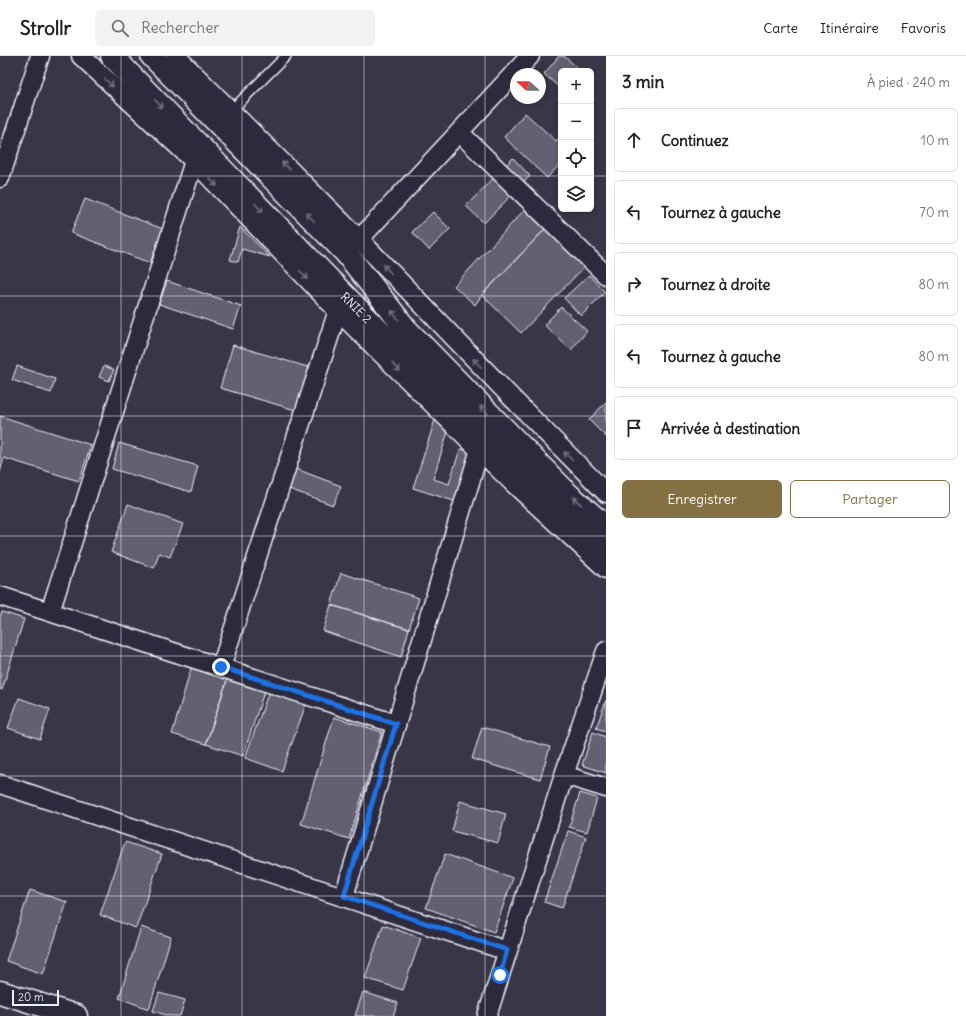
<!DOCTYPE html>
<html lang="fr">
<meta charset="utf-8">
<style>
:root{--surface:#fff;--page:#f2f2f2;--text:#202124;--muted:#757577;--line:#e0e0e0;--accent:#847042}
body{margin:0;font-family:Delius,sans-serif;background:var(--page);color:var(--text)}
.controls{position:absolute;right:12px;top:12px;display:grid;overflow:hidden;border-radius:6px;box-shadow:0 2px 6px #0003}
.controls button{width:36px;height:36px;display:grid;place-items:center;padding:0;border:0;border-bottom:1px solid var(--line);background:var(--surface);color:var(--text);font:20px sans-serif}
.compass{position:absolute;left:510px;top:12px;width:36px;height:36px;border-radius:50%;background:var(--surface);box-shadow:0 2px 6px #0003;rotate:291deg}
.scale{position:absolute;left:12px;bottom:10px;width:47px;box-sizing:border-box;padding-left:4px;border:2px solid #e8f1f8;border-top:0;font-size:11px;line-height:14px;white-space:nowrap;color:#e8f1f8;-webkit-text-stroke:3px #2f2a3d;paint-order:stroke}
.stop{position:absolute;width:12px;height:12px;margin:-9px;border:3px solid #1a73e8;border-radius:50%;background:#fff}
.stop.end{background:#1a73e8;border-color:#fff;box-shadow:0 1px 4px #0008}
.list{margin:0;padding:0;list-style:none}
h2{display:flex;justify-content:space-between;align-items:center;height:52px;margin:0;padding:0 16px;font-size:17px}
h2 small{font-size:13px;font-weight:400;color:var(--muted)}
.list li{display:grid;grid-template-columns:26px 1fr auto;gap:12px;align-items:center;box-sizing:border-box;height:64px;margin:0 8px 8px;padding:0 8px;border:1px solid var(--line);border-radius:6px}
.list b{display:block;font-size:15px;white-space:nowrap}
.list em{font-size:13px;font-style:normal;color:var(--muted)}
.actions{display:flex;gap:8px;padding:12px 16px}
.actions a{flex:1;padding:9px 0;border:1px solid var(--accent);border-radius:6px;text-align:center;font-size:14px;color:var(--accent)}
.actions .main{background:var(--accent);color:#fff}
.icon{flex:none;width:22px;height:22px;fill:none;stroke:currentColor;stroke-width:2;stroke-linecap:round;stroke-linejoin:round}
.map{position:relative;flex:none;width:606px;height:960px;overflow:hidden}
header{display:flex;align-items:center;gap:24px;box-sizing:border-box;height:56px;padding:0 20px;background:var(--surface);border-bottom:1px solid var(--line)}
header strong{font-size:19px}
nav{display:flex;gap:22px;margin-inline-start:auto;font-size:14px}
.search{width:280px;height:36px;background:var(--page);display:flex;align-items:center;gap:10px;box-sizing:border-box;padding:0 14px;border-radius:6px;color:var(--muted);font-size:15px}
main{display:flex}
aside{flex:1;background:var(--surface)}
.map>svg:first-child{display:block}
.building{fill:#636171;stroke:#e8f1f8}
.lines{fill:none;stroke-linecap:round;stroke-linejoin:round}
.lane-casing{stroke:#e8f1f8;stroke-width:12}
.street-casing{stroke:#e8f1f8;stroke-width:21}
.secondary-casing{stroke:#e8f1f8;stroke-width:25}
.highway-casing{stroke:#e8f1f8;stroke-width:25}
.lane{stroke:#2f2a3d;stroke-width:9}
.street{stroke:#2f2a3d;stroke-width:18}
.secondary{stroke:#2f2a3d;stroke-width:22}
.highway{stroke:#2f2a3d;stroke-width:22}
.oneway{stroke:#70707e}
.route{stroke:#1a73e8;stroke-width:5}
.grid{fill:none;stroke:#e8f1f8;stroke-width:1;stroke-opacity:0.55}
.labels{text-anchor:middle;stroke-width:3;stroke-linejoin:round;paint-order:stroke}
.street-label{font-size:12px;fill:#e8f1f8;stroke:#2f2a3d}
</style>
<header>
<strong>Strollr</strong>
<div class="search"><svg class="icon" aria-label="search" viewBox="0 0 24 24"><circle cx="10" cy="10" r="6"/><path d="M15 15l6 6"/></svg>Rechercher</div>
<nav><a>Carte</a><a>Itinéraire</a><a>Favoris</a></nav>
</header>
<main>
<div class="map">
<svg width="606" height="960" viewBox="0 0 606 960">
<rect width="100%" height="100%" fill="#3a3648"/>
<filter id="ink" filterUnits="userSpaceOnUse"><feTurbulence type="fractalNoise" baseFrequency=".025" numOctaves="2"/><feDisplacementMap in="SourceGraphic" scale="8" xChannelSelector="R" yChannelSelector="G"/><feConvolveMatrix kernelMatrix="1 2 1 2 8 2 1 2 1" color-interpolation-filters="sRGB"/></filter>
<g filter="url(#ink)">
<path class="building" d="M559 0H564L581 15H561V33L544 18Z
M525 57 556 85 561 80V107L547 122 504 81Z
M513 102 530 120 484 167 466 150Z
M85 143 163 173 150 207 71 177Z
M527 151 548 170 482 239 475 249 454 230Z
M433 156 450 173 429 194 412 176Z
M548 170 587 208 521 277 482 239Z
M240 171 270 201 242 193 238 206 230 204Z
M589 219 605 236 581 260 564 242Z
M167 225 241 250 233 273 159 248Z
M561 251 587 275 571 294 544 269Z
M233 289 311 312 299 355 220 332Z
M17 310 55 323 51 337 12 324Z
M104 310 114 314 109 325 99 321Z
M606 346V381L589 364Z
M0 360 91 389 79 425 4 402 0 416Z
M436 361 451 366 433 423 449 428 460 393 472 396 457 446 413 432Z
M119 387 198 410 191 436 112 413Z
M296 413 341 430 333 449 289 433Z
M128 448 183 468 170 501 159 497 154 512 111 496Z
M341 517 419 542 409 573 331 549Z
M331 549 409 573 401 601 323 575Z
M2 556 24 563 2 634 0 633V561Z
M192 609 228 621 206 688 172 678Z
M228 621 265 633 243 700 206 688Z
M269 635 306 648 282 715 245 702Z
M19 642 50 653 40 683 8 672Z
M606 644V675L596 672Z
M334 661 382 676 349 783 301 768Z
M482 671 550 691 540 723 472 703Z
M593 676 606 681V717L582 709Z
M580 737 597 742 587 776 569 771Z
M460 745 506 758 498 787 452 775Z
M568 775 586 781 562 852 544 846Z
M125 786 162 798 136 872 100 859Z
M445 798 513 822 494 876 426 852Z
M30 834 67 846 43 918 6 905Z
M383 869 421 882 403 934 365 922Z
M141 871 171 881 149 953 119 942Z
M363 936 398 947 393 960H355Z
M159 937 185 944 180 960H169L153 955Z"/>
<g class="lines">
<g class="lane-casing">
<path id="lane" d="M231 55 286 0"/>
</g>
<g class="street-casing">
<path id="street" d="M81 0 194 105 338 255 515 429 606 513
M176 0 360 184 510 340 606 437
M459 76 606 219
M0 122 40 0
M352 191 530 0
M0 540 396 668
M50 556 194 105
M221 611 341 245
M564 719 606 732
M0 728 507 895
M344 840 480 393 487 386
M487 960 564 719 606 595"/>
</g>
<g class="secondary-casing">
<path id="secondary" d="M0 936 76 960"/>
</g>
<g class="highway-casing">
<path id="highway" d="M112 0 487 386 606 497
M152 0 346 197 406 273 568 438 606 471"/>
</g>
<use href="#lane" class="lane"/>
<use href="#street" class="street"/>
<use href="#secondary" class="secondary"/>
<use href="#highway" class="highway"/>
</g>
<defs><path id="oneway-shaft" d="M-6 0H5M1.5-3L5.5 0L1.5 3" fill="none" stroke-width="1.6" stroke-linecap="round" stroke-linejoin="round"/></defs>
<g class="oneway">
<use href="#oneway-shaft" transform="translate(109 27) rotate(43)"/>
<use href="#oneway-shaft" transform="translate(159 48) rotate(46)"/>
<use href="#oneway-shaft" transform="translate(286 110) rotate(-135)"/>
<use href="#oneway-shaft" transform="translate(213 126) rotate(46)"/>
<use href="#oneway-shaft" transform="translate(259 152) rotate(46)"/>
<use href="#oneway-shaft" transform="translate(310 161) rotate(-135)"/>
<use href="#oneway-shaft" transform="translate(387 213) rotate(-134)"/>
<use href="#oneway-shaft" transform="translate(304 219) rotate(46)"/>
<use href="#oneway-shaft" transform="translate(395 259) rotate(-129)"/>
<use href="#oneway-shaft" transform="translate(477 307) rotate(-134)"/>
<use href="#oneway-shaft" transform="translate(396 311) rotate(45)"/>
<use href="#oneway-shaft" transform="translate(484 354) rotate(-135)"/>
<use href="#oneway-shaft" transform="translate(568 400) rotate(-134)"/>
<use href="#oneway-shaft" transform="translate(577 445) rotate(-139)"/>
</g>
</g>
<g class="lines" filter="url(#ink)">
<path class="route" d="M221 611 396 668 344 840 507 894 500 919"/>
</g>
<path class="grid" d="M121 0V960M242 0V960M364 0V960M485 0V960M0 120H561M591 120H606M0 240H606M0 360H606M0 480H606M0 600H606M0 720H606M0 840H606"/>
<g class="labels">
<g class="street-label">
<text transform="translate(356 252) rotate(45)" y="4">RNIE 2</text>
</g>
</g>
</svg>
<div class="controls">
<button>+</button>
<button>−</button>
<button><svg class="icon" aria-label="locate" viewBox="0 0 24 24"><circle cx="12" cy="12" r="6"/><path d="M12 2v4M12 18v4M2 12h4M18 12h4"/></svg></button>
<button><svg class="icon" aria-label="layers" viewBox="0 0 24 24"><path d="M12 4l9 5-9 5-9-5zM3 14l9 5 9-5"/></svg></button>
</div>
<svg class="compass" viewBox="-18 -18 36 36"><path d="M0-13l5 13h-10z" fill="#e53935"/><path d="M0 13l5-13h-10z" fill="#757577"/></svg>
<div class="scale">20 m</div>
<div class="stop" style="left:500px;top:919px"></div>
<div class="stop end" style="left:221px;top:611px"></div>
</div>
<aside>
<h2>3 min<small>À pied · 240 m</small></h2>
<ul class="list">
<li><svg class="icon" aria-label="ahead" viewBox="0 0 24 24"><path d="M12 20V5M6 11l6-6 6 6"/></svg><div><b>Continuez</b></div><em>10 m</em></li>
<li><svg class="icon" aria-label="left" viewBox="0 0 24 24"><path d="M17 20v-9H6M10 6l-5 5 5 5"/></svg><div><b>Tournez à gauche</b></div><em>70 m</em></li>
<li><svg class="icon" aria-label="right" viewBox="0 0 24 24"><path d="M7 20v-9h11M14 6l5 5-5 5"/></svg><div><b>Tournez à droite</b></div><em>80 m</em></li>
<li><svg class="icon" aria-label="left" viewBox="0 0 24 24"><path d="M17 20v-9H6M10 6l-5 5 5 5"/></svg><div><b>Tournez à gauche</b></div><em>80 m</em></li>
<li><svg class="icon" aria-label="arrive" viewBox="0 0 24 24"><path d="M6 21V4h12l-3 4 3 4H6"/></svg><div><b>Arrivée à destination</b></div></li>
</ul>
<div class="actions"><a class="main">Enregistrer</a><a>Partager</a></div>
</aside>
</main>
